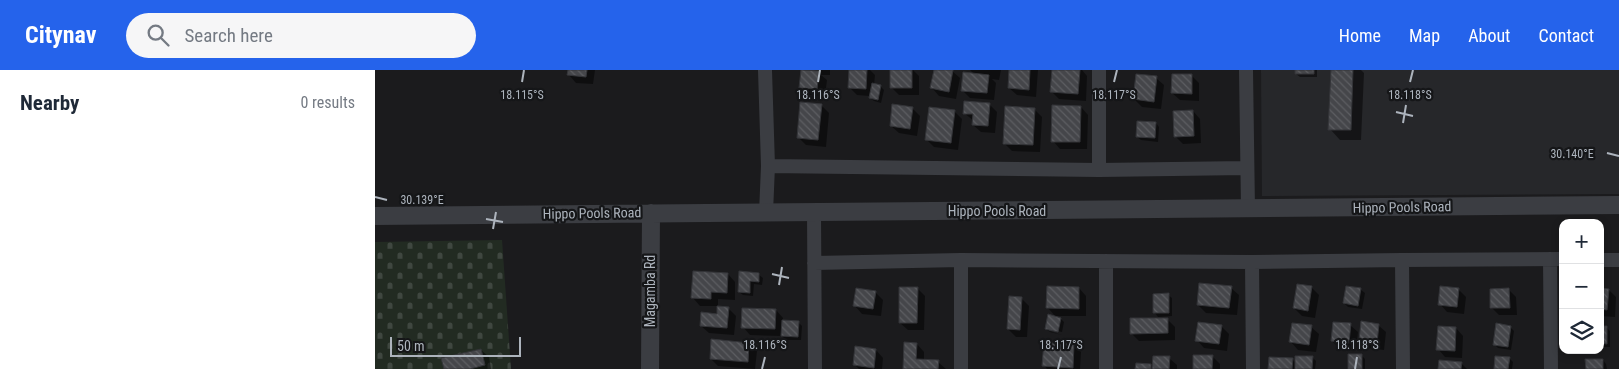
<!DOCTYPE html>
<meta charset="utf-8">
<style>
:root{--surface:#fff;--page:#f6f6f7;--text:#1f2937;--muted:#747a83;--line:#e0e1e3;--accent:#2563eb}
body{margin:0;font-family:"Roboto Condensed",sans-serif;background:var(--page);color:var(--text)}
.controls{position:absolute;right:15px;bottom:15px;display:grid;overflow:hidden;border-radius:10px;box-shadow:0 2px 8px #0003}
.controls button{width:45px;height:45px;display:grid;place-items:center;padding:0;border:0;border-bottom:1px solid var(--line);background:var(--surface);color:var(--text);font:25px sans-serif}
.scale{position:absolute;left:15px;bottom:12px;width:131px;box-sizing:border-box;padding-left:5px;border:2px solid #adb4bd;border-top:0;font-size:14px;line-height:18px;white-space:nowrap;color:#adb4bd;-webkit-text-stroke:4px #151618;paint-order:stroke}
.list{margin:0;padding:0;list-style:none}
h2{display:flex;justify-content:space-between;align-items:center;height:65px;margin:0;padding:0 20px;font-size:21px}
h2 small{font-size:16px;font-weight:400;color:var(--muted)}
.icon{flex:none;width:28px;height:28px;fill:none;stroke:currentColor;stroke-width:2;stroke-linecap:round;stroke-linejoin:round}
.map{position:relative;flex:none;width:1244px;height:299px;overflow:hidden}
header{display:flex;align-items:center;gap:30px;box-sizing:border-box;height:70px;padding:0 25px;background:var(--accent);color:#fff}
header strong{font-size:24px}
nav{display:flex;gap:28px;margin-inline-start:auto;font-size:18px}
.search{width:350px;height:45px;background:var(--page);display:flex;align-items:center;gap:12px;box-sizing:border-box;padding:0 18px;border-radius:28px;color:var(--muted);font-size:19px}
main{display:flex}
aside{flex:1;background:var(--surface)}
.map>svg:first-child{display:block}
.built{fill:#26272a}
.cemetery{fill:url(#cemetery-stones)}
.shadow{fill:#0007}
.building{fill:url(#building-back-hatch);stroke:#343539}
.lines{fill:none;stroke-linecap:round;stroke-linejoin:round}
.minor{stroke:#3b3d42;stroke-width:14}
.tertiary{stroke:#3b3d42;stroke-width:18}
.ticks{fill:none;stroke:#adb4bd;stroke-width:2}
.labels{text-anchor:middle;stroke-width:4.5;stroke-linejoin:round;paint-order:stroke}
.street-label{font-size:14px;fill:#adb4bd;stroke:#151618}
.ticks-label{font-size:12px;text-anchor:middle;fill:#adb4bd;stroke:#151618;stroke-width:4.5;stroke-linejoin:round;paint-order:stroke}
</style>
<header>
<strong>Citynav</strong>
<div class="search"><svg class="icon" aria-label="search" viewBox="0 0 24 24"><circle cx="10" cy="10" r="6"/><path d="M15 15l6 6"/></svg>Search here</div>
<nav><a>Home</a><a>Map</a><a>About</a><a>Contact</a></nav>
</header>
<main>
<aside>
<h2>Nearby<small>0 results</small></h2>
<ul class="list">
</ul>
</aside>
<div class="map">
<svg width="1244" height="299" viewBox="0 0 1244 299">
<defs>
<pattern id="cemetery-stones" width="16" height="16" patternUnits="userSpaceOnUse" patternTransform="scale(1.25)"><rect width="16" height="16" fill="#222b22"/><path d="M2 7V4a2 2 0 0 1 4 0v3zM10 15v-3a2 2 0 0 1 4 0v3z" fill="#3f4740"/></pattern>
<pattern id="building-back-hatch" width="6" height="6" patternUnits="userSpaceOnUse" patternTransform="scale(1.25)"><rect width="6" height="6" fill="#45464a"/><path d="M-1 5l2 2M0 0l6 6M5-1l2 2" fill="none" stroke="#5d5e62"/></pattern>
</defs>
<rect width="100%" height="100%" fill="#1b1b1d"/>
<path class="built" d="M886 0H1244V124L887 126Z"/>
<path class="cemetery" d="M127 170 136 299H0V172Z"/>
<path class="shadow" d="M194 0H220L218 14 201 13 194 5Z
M427 0H455V5H446L452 10 450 26 433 25 425 17Z
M475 0H495L500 5 499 15 505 16 509 20 506 33 499 31 495 28V26L482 25 474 17Z
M516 0H538L544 6V25H524L516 17Z
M560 0 577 1 585 8 581 29 564 26 557 18Z
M595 0H626L624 10 617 9 621 13 619 30 595 28 587 20 599 4Z
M635 0H663L661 27 642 25 634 18Z
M678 0H707L712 6 711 31 684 29 676 21Z
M921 0H942V7H925L921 4Z
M957 0H986L989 3 986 70H965L955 59Z
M817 6 824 13V31L805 30 797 23Z
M781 8 789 15 786 39 767 37 759 29Z
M614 34 622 42 620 63 606 62 598 55 599 51 589 43Z
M446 35 454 43 451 77 431 75 424 68Z
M706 37 713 45 712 79H685L678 71Z
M537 38 545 46 542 66 524 63 516 56Z
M659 39 667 47 665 82 637 81 629 73Z
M579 41 587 49 583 80 559 77 552 70Z
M818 41 825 49 826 73 808 74 800 66Z
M781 53 784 57 783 72 766 70 762 67Z
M365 203 384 205 388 208 387 215 379 214 378 226 368 225 364 222Z
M353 204 360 212V230L343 229V236H325L318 228Z
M936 217 944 225 940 248 927 246 919 238Z
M972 217 986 220 990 223 987 239 973 237 969 233Z
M542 218 550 226 549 260H533L525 253Z
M704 218 711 226V246H680L673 238Z
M856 218 864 225 862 245 831 243 823 235Z
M1083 219 1091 227 1089 244 1072 242 1065 234Z
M1133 219 1141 227 1142 245H1124L1117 238Z
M1225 219 1234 220 1241 227 1240 247 1225 246Z
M500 222 508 230 506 246 487 244 480 236Z
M793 225 797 228V246L783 247 780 243Z
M646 228 654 236 652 267H641L633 259Z
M353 238 361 246 359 265 334 263 326 256Z
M401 240 408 248V252H423L427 256 426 270H411L407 266 375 265 368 257Z
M686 249 689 252 687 262 674 259V261L687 265 675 262 671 259Z
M792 249 800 257V270L764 271 756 263Z
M975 255 983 262 981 280 964 278 957 271Z
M1003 255 1011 262 1009 280 993 278 985 270Z
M846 256 854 264 852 281 829 278 822 270Z
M936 257 944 264 941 282 923 280 916 272Z
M1135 257 1139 261 1136 280 1123 278 1119 274Z
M1081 258 1088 266 1087 288 1070 287 1063 279Z
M1225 258H1232L1235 261V277H1225Z
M374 274 382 281 380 299 343 296 336 289Z
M542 274 549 282V291L563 292 571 299H529Z
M699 275 706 282 705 299H672L669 295Z
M106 280 114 287 116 299H70Z
M501 280 508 288 507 299H484L480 295Z
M986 285 990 289V299H975Z
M837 286 845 294V299H819Z
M937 287 941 291 940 299H894L917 289 921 293Z
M794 288 802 295V299H762L776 295 779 298Z
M1134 288 1138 292 1137 299H1120Z
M1228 290 1231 294 1232 299H1212Z
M1086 293 1092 299H1064Z"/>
<path class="building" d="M193 0H212L211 7 192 5Z
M426 0 444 1 442 19 424 18Z
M474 0H492L491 19 473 18Z
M515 0H537V18H515Z
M559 0H578L574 22 555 18Z
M634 0H655L654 20 633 18Z
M677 0H705L703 24 675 22Z
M920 0H939V4H920Z
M956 0H978L976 60H953Z
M588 2 614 5 612 23 586 21Z
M761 4 782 6 779 32 758 29Z
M797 4H817V24L796 23Z
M497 13 506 15 503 30 494 28Z
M589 31 615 33 613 56 597 55 598 44H588Z
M425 32 447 34 443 70 422 68Z
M517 34 538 37 535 59 515 56Z
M677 35 706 36 705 72H676Z
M630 36 660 38 658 75 628 74Z
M554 37 580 40 576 73 550 70Z
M818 40 819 66 799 67 798 41Z
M762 51 781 52 780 68 761 67Z
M318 201 353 203 352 223 336 222V229L316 228Z
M364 201 384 203V212L375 211V223L363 222Z
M824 213 857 216 854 238 822 235Z
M922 214 937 216 933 241 918 238Z
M672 216 704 217V239L671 238Z
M971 216 986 218 983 236 968 233Z
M1065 216 1084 218 1082 237 1063 235Z
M524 217H543L542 253H524Z
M481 218 501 221 498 239 478 236Z
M1134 218 1135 238H1115V219Z
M1225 218 1234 219 1232 240 1225 239Z
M794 223V243H778V224Z
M634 226 647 227 645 260 632 259Z
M342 236 354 237 352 258 325 256 326 242 342 244Z
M367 238 401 239 400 259 366 258Z
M673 244 686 248 683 262 670 259Z
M755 248H793V263L755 264Z
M407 250 424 251 423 267 406 266Z
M986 251 1004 254 1002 273 984 271Z
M823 252 847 255 844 274 820 271Z
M958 252 976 253 974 273 956 271Z
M917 253 937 255 934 275 914 272Z
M1121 253 1136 256 1133 277 1118 275Z
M1063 256 1081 257 1080 281 1061 280Z
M1225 256H1232V274L1225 273Z
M336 269 374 273 373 292 335 289Z
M529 272 542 273 541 289 564 290 563 299H528Z
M669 272 699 274 698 298 667 296Z
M480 276 501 279 499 298 478 295Z
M106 279 110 295 95 299H69L66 288Z
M973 284H987V299H973Z
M818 285H838L837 299H818Z
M778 286H795L794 299H777Z
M920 286H938L937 299H920Z
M1120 286 1135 287 1133 299H1119Z
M894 287 918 288 917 299H893Z
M1210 289H1228V299H1211Z
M1064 290 1087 292 1086 299H1063Z
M761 293 776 294V299H760Z"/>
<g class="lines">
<path class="minor" d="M390 0 393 96 391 143
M724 0V100
M871 0 873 139
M393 96 724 100 871 98
M439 142 440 299
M1175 189 1176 299
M1027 190 1028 299
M1225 190H1244
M731 191V299
M877 192 878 299
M439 193 586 190 877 192 1027 190 1188 189
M586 299V190"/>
<path class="tertiary" d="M0 146 1244 135
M275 299 276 143"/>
</g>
<path class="ticks" d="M147 12 149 0M443 12 445 0M739 12 742 0M1035 12 1038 0M1021 42 1038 46M1028 53 1031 35M1232 83 1244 86M0 127 12 130M111 149 128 152M118 159 121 142M397 204 414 208M404 215 407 197M387 299 390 287M683 299 686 287M980 299 982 287"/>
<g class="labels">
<g class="street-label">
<text transform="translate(1027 137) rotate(-1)" y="5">Hippo Pools Road</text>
<text x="622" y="146">Hippo Pools Road</text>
<text transform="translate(217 143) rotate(-1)" y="5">Hippo Pools Road</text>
<text transform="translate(275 221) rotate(-90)" y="5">Magamba Rd</text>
</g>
</g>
<g class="ticks-label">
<text x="147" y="29">18.115°S</text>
<text x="443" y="29">18.116°S</text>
<text x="739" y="29">18.117°S</text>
<text x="1035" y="29">18.118°S</text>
<text x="1197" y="88">30.140°E</text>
<text x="47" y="134">30.139°E</text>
<text x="390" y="279">18.116°S</text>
<text x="686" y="279">18.117°S</text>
<text x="982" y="279">18.118°S</text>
</g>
</svg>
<div class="controls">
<button>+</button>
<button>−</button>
<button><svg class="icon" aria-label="layers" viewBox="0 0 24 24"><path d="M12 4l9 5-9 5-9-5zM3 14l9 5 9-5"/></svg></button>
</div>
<div class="scale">50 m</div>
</div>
</main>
